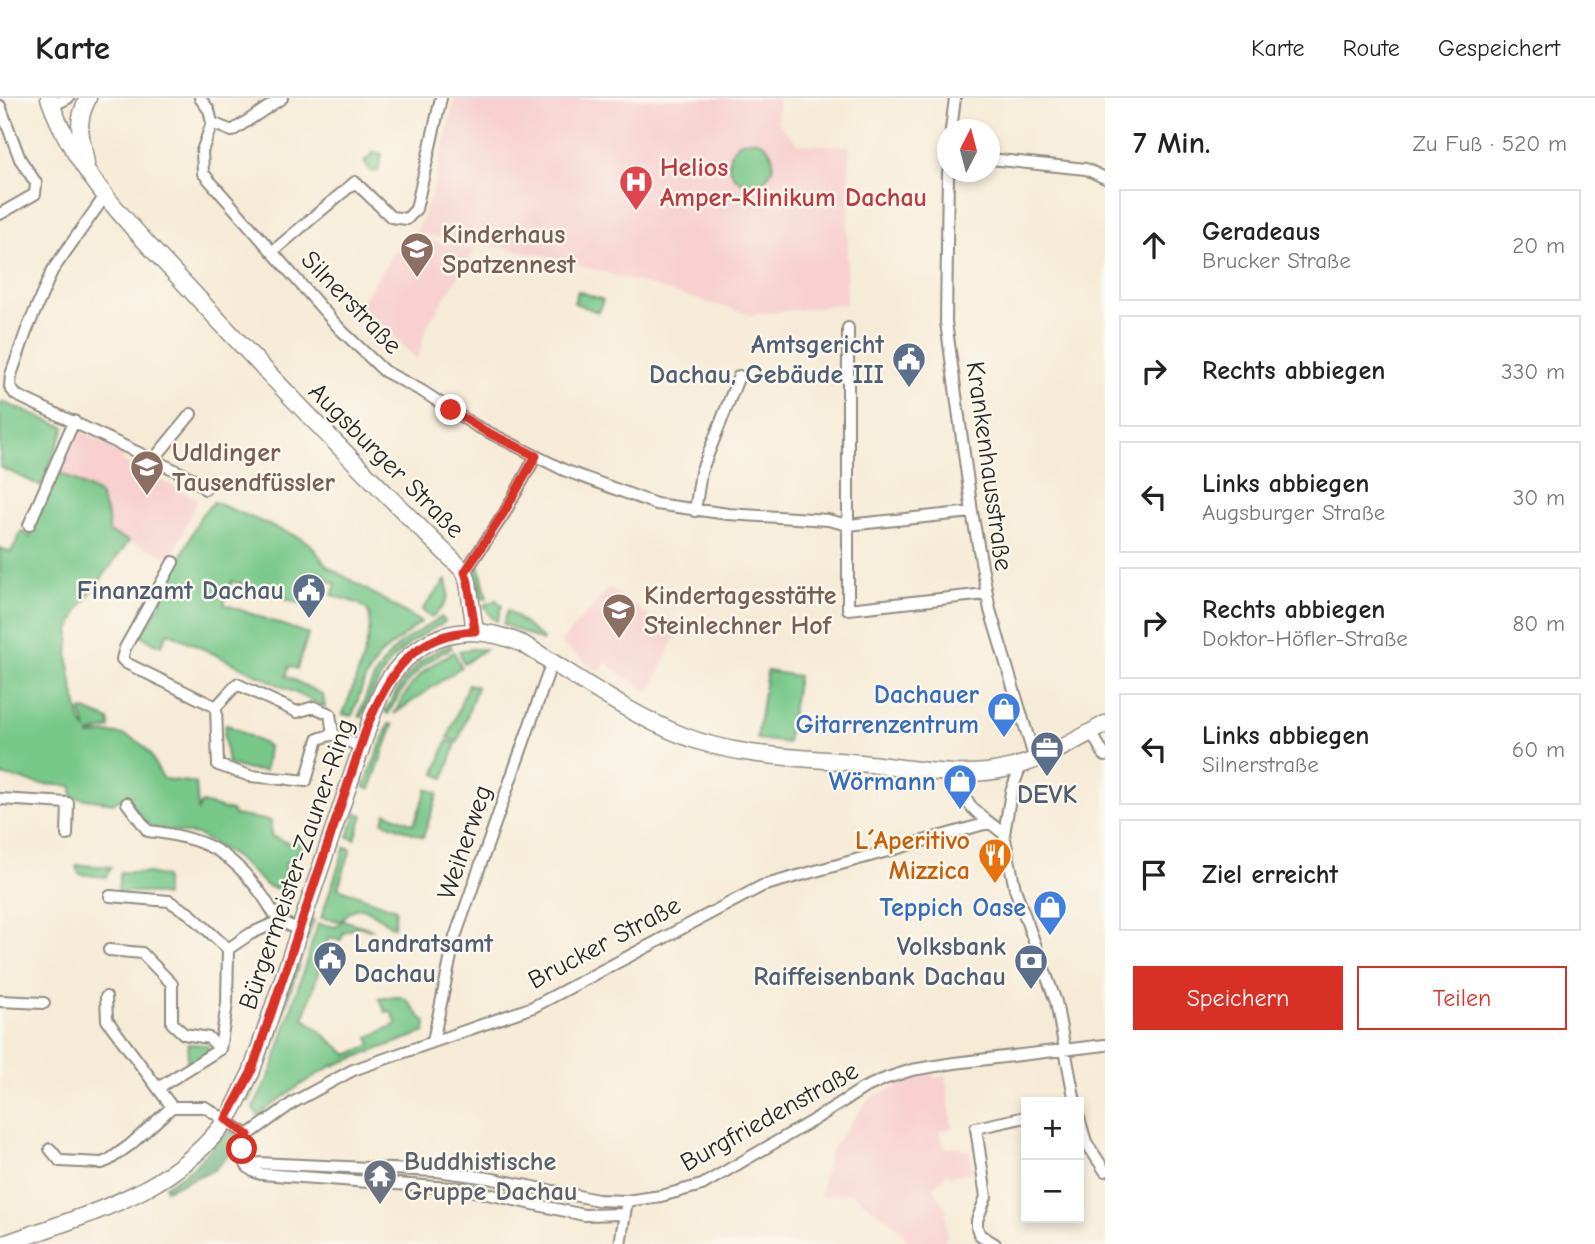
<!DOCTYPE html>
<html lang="de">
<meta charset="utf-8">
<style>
:root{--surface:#fff;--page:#f2f2f2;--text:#222;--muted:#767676;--line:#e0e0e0;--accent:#d93025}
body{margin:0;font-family:"Comic Neue",sans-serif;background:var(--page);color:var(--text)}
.controls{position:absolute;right:21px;bottom:21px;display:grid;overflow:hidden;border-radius:0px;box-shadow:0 4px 10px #0003}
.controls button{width:63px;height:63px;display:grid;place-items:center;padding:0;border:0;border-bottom:2px solid var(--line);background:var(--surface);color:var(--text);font:35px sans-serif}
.compass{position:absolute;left:937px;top:21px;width:63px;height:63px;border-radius:50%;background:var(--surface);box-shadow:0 4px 10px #0003;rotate:6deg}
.stop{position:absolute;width:21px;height:21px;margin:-16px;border:5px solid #d93025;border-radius:50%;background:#fff}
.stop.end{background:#d93025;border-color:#fff;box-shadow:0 2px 7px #0008}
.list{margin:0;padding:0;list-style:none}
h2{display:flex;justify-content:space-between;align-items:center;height:91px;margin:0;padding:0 28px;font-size:30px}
h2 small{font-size:23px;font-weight:400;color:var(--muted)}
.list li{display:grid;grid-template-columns:46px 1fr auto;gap:21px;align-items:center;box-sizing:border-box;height:112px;margin:0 14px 14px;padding:0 14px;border:2px solid var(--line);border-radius:0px}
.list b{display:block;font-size:26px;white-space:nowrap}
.list p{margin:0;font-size:23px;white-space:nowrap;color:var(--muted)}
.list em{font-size:23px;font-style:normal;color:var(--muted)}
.actions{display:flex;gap:14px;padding:21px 28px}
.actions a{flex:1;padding:16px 0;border:2px solid var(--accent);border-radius:0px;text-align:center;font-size:24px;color:var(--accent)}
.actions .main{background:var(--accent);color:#fff}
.icon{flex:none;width:38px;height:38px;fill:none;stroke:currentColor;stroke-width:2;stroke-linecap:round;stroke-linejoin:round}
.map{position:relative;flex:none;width:1105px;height:1146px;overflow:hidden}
header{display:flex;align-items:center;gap:42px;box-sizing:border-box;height:98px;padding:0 35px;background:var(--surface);border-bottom:2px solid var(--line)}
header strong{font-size:33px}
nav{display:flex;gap:38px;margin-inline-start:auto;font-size:24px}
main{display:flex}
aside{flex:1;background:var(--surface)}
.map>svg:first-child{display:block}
.built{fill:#f7d0cf}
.green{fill:#78c88a;stroke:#527a5a;stroke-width:2}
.forest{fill:#62ac76;stroke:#466c50;stroke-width:2}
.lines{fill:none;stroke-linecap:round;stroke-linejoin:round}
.minor-casing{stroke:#908b81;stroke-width:14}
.secondary-casing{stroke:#908b81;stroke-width:19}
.minor{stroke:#fff;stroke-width:10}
.secondary{stroke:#fff;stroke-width:16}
.route{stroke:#d93025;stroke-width:9}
.labels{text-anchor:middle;stroke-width:5;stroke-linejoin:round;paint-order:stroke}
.health-label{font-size:26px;font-weight:bold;fill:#be3a42;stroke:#fbf7ec;text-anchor:start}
.education-label{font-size:26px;font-weight:bold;fill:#785e54;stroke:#fbf7ec;text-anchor:start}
.street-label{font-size:26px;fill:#2b2b2b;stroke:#fbf7ec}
.service-label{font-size:26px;font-weight:bold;fill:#4e5e75;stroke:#fbf7ec;text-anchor:end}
.shop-label{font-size:26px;font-weight:bold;fill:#366cbe;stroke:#fbf7ec;text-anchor:end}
.food-label{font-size:26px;font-weight:bold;fill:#c56008;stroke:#fbf7ec;text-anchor:end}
.worship-label{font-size:26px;font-weight:bold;fill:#5b616d;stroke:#fbf7ec;text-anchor:start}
</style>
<header>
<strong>Karte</strong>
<nav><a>Karte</a><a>Route</a><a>Gespeichert</a></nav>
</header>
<main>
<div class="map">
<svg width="1105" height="1146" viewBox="0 0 1105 1146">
<rect width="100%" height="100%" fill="#fbf7ec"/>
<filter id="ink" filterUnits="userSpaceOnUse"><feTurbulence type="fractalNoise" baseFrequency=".0143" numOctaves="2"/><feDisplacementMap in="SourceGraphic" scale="14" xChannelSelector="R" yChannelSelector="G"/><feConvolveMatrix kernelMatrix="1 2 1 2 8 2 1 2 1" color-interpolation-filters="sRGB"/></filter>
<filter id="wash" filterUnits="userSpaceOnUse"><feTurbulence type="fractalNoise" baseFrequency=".00686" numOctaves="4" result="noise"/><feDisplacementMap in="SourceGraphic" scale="28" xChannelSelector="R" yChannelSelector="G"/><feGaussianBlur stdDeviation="1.57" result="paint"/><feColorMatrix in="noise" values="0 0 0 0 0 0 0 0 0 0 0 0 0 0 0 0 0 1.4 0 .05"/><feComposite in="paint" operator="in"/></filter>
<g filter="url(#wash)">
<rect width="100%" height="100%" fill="#f6ebd7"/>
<path class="built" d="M455 0H778L777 24 798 46 850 48 846 206 752 217 544 157 416 135 432 94Z
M420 141 476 151 428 226 417 261 360 207 399 146 414 155Z
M79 332 125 357 123 363 198 401 171 460 109 435 108 419 99 396 59 374Z
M609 490 676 538 649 595 606 565 598 573 560 545Z
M934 976V980L946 978 952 1030 939 1033 946 1051 961 1048 962 1053 970 1052 973 1074 949 1078 946 1075 942 1082 933 1088 946 1112 947 1138 941 1146H911L897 1128 851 1095 819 1099 830 1053 869 1000 918 979Z"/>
<path class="green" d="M729 64a22 22 0 1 1 44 0a22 22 0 1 1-44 0Z
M374 54 382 56 378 74 370 73 364 64Z
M578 193 603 202 598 214 574 205Z
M2 304 65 329 41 388 0 369V310Z
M59 374 99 396 108 419 109 434 129 443 78 512 70 533 68 558 72 586 81 624 87 633 81 613 85 612 109 622 110 630 89 636V638C112 632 136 635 150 656 155 665 157 673 164 681L196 685 198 712 202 705 232 713 234 717 271 723V738L290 746 295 738 304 742 295 759 285 765 286 779 282 792 267 788 235 759 198 737 151 730 123 700 113 705 72 699V688L40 686 0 677V450L11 454 22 433 30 439Z
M214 404 303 441 311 447 327 468 421 524 381 556 365 581 352 618 343 616C350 597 379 528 367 512 361 504 342 501 332 497L336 486 328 483 325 477 313 473 302 506 232 483 224 506 308 536 297 571 289 568 286 578 323 597 325 609 168 534 161 548 141 538 147 525H150L201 417Z
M479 467 487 500 481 501 477 482 472 474Z
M446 482C452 501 445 508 431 520L422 512Z
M496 502 502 507 497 523 492 520 484 507Z
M508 512 543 541 542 543 503 526Z
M441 519 445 523 443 525C395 549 382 570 362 619L359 618C368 589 379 563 404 543 416 534 429 528 441 519Z
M451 547 452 550C420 564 404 586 388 616L385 614C399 586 418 556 451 547Z
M471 551H485L464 566 459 553Z
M454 554 461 569 394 616C410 585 422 570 454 554Z
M767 573 798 578 787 645 757 641Z
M468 586 477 589 458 644 448 640Z
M226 626 268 648 265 673 249 672 228 666 224 637Z
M389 626 393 627 370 691 364 689Z
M447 643 456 646 444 680 435 676Z
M427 691 438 695 423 739 383 724 386 715 414 726Z
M356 715 363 717 355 741 348 739Z
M345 749 351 751 338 790 396 811 394 829C373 818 361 797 342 822L372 831 370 832 358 828 343 835 341 842 329 839 304 920 348 957 371 947 369 939 397 926 391 913 386 914 379 901C416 894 404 906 426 924L425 934 332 968 303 985 258 1017 253 1011 272 972 318 826 336 829 341 823 321 820Z
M78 767 112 769 106 779 79 776 76 768Z
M120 774 149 775 165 779V798L143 794H118Z
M311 821 314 822C292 883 277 946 249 1004L246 1002 269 949Z
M188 946 207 947 210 953 187 966Z"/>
<path class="forest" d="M232 1033 237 1035 240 1040 239 1046 214 1072 166 1092 165 1088 193 1069 224 1036Z"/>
</g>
<g filter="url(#ink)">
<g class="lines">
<g class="minor-casing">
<path id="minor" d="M200 0 209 12 212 25
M0 8 20 61 36 85 35 96 0 116
M52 8 68 0
M212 25 202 53 203 75 340 231 384 273 422 293 476 328 564 372 656 406 728 416 828 422 848 427 972 414
M212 25 232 33 282 0
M951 32 955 0
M990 61 1086 71 1105 80
M948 74 946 224 972 414 990 512 1035 662
M105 98 52 173 26 234 11 277 10 289 16 297 196 382 205 391
M272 154 355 84 391 119 407 121 416 111 441 0
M848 230V511L986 496
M154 361 191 316
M695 413 701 374 739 278
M29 427 74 323
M173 464 125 550 122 561 126 565 216 609 237 586 297 614 314 609 330 616 333 636 318 641 306 683 288 681
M465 474 504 416 536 358
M216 609 218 667 250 678 283 681
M1091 634 1105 658
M333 636 360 649
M1021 667 1011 694 1004 736 1015 791 1056 904 1075 1004
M961 675C962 712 981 716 1004 736
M0 701 68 705 67 737
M127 705 148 733C202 739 230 752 262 797 278 819 272 822 301 832
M110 798 169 803 190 816 228 851
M109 852 142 855 172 886V925L184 936 209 940 220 951
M106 899 107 922 172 1009
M0 903 44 905
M433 943 455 839 552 564
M158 990 220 951 227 906 228 851 250 836 279 823
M1079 1020 1086 1044 1105 1073
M248 1037C241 1053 240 1071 261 1076L464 1091 584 1117 625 1116
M50 1051 60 1063 102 1065 109 1062 130 1047 172 1009H205L248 1037 294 1004 353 972 533 909 762 788 988 725
M243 1061 256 1065 437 1073 488 1080 598 1102 626 1103 661 1098 702 1087 812 1023 864 990 887 980 912 972 954 965 1105 947
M620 1146 626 1109
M995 1146 980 1137 977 1130V1122L986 1099 976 1030 1026 1019"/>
</g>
<g class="secondary-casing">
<path id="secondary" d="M49 0C76 79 142 139 197 199 284 294 373 384 465 474L468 484 475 533
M86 66C82 37 74 28 88 0
M4 1146C87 1116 176 1095 229 1018 238 1005 243 989 251 975L373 615C378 604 382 591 389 581 424 532 470 523 523 546 576 578 626 615 684 638 740 660 802 659 861 665 910 670 961 682 1009 670 1043 662 1075 643 1105 626"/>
</g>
<use href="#minor" class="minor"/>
<use href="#secondary" class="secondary"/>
</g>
</g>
<g class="lines" filter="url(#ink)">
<path class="route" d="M242 1051 248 1037 226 1021 251 975 368 626C390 575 412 536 475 533L468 484 465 474 503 416 536 358 485 333 451 312"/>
</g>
<defs>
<g id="hospital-pin" transform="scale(1.75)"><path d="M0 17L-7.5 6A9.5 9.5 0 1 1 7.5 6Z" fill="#e0444e" stroke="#fbf7ec"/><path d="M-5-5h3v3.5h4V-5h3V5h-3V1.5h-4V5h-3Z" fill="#fff"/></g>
<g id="school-pin" transform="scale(1.75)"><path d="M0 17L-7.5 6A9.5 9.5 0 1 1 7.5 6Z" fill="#8d6e63" stroke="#fbf7ec"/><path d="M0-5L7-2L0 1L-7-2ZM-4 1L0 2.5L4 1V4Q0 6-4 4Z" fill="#fff"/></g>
<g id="civic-pin" transform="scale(1.75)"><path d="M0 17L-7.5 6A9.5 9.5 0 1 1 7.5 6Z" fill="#5c6f8a" stroke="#fbf7ec"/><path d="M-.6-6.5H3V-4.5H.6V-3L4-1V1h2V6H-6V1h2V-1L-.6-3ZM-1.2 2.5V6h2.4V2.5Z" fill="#fff"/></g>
<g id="shop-pin" transform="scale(1.75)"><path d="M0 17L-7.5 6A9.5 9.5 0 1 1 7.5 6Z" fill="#3f7fe0" stroke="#fbf7ec"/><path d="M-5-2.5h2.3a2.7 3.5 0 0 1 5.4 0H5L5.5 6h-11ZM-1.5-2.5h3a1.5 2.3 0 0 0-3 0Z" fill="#fff"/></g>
<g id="office-pin" transform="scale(1.75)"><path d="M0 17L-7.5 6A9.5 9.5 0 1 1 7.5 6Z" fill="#5c6f8a" stroke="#fbf7ec"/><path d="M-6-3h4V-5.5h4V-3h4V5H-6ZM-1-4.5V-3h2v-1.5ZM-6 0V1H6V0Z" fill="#fff"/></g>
<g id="restaurant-pin" transform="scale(1.75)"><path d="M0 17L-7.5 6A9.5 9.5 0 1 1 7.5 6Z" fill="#e8710a" stroke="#fbf7ec"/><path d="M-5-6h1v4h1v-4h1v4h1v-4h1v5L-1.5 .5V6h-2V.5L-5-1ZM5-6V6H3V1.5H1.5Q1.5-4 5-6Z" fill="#fff"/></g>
<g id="bank-pin" transform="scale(1.75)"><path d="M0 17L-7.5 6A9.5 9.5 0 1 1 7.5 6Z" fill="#5c6f8a" stroke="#fbf7ec"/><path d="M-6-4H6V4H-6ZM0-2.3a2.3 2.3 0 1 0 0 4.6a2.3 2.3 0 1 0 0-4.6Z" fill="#fff"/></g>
<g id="temple-pin" transform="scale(1.75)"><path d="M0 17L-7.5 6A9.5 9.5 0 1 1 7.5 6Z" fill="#6b7280" stroke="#fbf7ec"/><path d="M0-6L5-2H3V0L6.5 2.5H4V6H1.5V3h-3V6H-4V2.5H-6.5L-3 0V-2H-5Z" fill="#fff"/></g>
</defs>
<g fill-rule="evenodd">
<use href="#hospital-pin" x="636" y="84"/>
<use href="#school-pin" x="417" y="151"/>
<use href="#civic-pin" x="909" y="261"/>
<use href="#school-pin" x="147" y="369"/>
<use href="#civic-pin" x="309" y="492"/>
<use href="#school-pin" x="619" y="512"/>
<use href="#shop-pin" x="1004" y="611"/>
<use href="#office-pin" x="1047" y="650"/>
<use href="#shop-pin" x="960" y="683"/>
<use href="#restaurant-pin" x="995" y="757"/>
<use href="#shop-pin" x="1050" y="809"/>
<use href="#civic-pin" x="330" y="860"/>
<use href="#bank-pin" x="1031" y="863"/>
<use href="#temple-pin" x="380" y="1078"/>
</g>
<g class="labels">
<g class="health-label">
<text x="660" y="78">Helios<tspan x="660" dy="30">Amper-Klinikum Dachau</tspan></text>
</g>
<g class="education-label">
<text x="442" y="145">Kinderhaus<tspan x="442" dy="30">Spatzennest</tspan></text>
<text x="172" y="363">Udldinger<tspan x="172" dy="30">Tausendfüssler</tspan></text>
<text x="644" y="506">Kindertagesstätte<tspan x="644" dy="30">Steinlechner Hof</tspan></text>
</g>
<g class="street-label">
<text transform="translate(352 204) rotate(46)" y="9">Silnerstraße</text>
<text transform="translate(387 362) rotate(45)" y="9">Augsburger Straße</text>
<text transform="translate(990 368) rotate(82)" y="9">Krankenhausstraße</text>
<text transform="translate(464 744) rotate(-71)" y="9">Weiherweg</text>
<text transform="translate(296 766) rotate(-71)" y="9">Bürgermeister-Zauner-Ring</text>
<text transform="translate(604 844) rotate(-28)" y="9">Brucker Straße</text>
<text transform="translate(769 1018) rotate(-29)" y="9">Burgfriedenstraße</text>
</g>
<g class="service-label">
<text x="884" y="255">Amtsgericht<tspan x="884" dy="30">Dachau, Gebäude III</tspan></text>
<text x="284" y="501">Finanzamt Dachau</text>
<text x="1047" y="705" text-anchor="middle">DEVK</text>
<text x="354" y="854" text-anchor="start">Landratsamt<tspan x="354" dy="30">Dachau</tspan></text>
<text x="1006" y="857">Volksbank<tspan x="1006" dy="30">Raiffeisenbank Dachau</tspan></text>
</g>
<g class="shop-label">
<text x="979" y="605">Dachauer<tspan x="979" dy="30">Gitarrenzentrum</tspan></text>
<text x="936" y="692">Wörmann</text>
<text x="1026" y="818">Teppich Oase</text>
</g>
<g class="food-label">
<text x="970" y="751">L´Aperitivo<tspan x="970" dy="30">Mizzica</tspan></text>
</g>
<g class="worship-label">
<text x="404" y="1072">Buddhistische<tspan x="404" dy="30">Gruppe Dachau</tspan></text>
</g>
</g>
</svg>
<div class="controls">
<button>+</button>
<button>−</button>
</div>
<svg class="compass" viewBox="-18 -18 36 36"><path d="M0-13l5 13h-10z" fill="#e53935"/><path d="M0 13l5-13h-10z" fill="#767676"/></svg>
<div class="stop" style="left:242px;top:1051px"></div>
<div class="stop end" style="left:451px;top:312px"></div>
</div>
<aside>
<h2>7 Min.<small>Zu Fuß · 520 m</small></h2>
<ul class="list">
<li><svg class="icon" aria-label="ahead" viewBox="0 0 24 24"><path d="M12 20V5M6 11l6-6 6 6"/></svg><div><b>Geradeaus</b><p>Brucker Straße</p></div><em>20 m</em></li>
<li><svg class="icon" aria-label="right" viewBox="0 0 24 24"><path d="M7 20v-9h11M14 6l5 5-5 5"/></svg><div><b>Rechts abbiegen</b></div><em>330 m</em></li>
<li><svg class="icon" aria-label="left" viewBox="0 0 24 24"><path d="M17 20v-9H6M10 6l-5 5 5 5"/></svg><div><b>Links abbiegen</b><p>Augsburger Straße</p></div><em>30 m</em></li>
<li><svg class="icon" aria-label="right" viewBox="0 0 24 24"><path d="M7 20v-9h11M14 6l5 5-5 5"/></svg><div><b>Rechts abbiegen</b><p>Doktor-Höfler-Straße</p></div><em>80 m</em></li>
<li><svg class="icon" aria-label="left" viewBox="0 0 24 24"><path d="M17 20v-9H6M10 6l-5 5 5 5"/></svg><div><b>Links abbiegen</b><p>Silnerstraße</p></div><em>60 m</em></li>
<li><svg class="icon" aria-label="arrive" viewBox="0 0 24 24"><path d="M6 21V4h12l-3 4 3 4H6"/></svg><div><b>Ziel erreicht</b></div></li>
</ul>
<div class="actions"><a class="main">Speichern</a><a>Teilen</a></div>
</aside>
</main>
